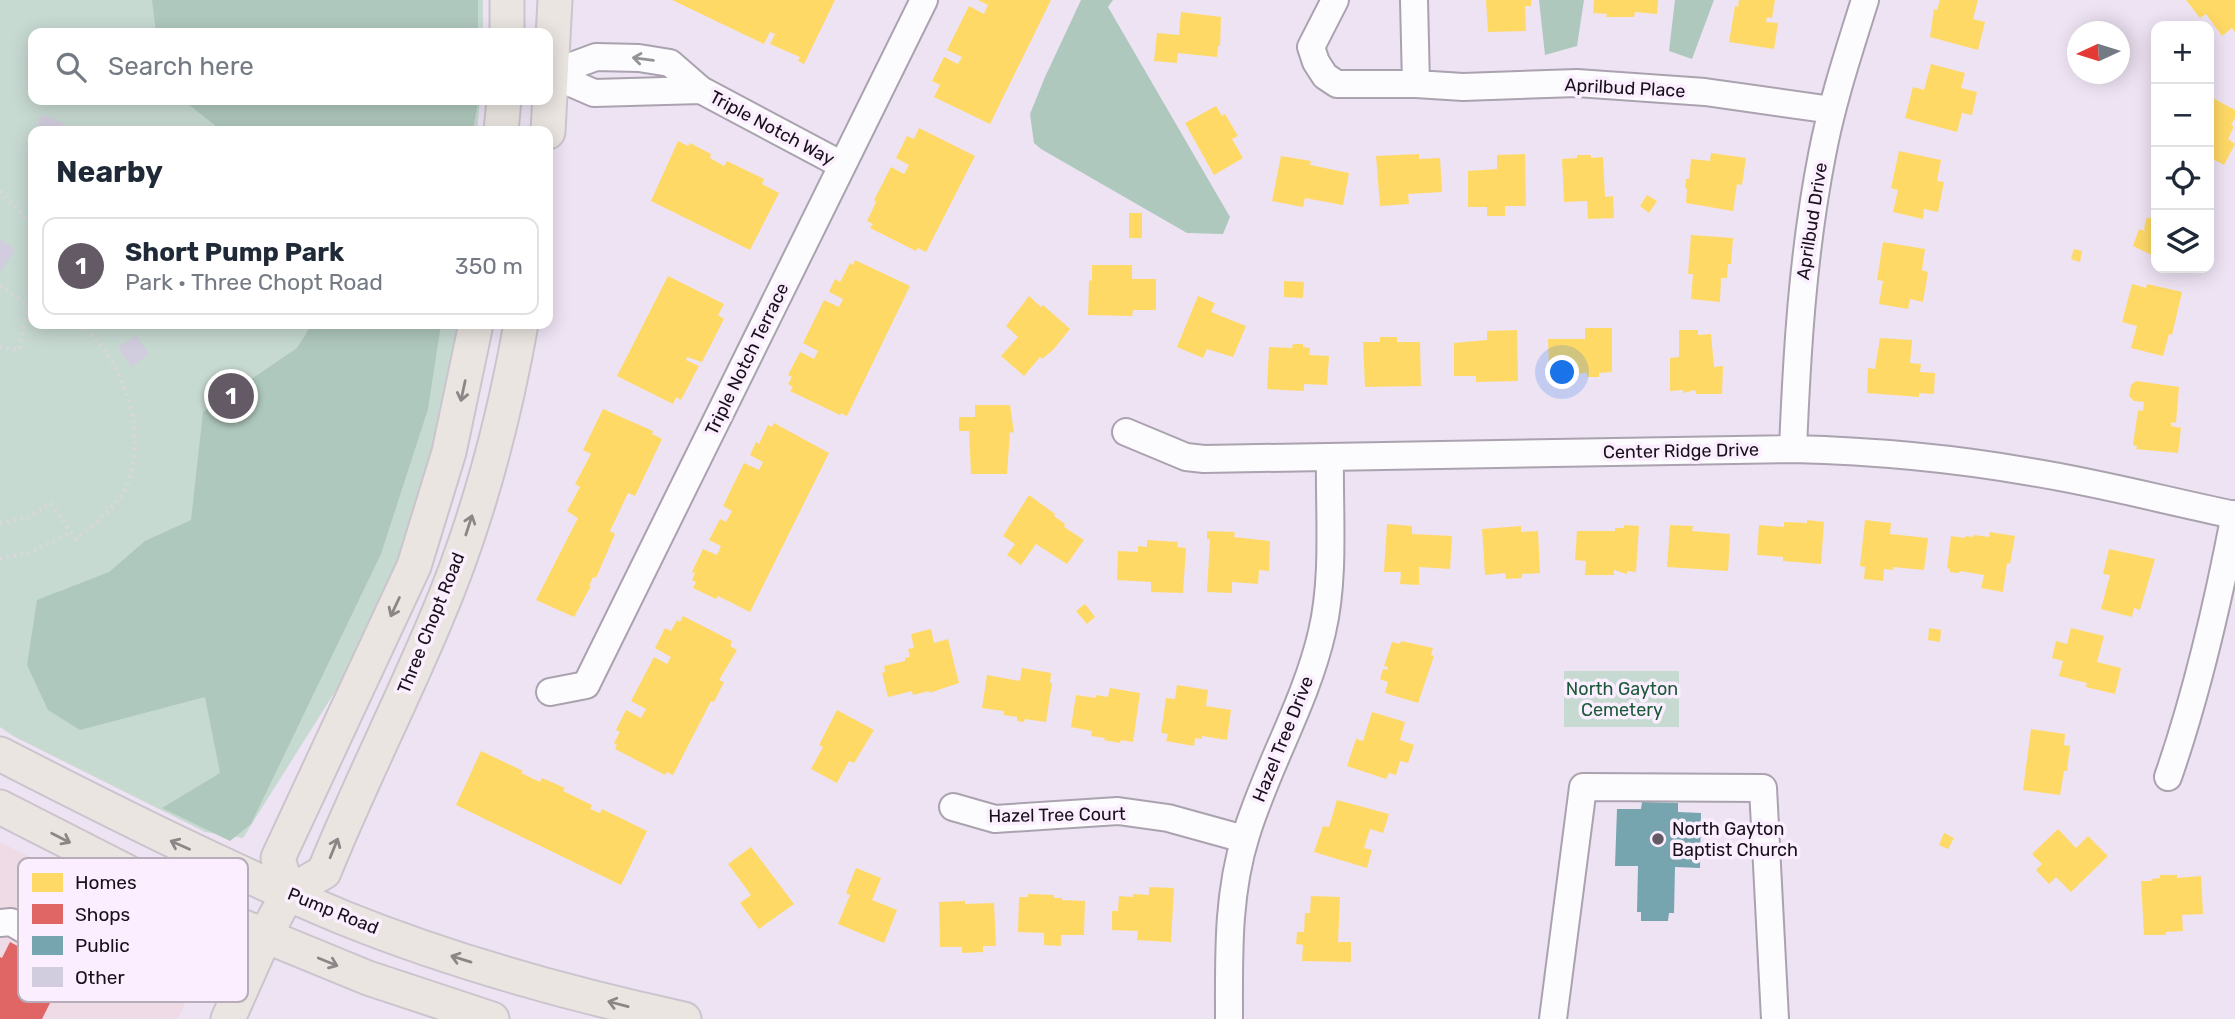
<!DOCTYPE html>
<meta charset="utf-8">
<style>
:root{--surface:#fff;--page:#f2f2f3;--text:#1f2937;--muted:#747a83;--line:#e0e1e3;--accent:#635a66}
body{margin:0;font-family:Rubik,sans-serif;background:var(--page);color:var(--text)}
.controls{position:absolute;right:21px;top:21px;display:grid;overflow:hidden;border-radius:14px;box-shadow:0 4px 18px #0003}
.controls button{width:63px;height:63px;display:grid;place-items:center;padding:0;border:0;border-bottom:2px solid var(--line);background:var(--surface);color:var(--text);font:35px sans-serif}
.compass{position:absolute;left:2067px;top:21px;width:63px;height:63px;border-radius:50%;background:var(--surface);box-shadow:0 4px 18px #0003;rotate:266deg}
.you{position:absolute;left:1563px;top:373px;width:24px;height:24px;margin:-18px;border:5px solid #fff;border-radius:50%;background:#1a73e8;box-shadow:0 0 0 10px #1a73e833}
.badge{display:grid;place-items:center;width:46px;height:46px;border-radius:50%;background:var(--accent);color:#fff;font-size:23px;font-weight:700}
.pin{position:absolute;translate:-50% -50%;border:4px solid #fff;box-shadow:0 2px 7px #0006}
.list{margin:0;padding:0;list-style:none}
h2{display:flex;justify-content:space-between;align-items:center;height:91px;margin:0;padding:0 28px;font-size:30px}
h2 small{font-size:23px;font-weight:400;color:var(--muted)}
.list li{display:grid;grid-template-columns:46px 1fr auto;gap:21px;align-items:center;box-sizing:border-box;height:98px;margin:0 14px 14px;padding:0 14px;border:2px solid var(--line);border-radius:14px}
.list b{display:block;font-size:26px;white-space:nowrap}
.list p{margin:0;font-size:23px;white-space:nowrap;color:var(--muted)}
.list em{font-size:23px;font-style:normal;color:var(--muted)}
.icon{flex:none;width:38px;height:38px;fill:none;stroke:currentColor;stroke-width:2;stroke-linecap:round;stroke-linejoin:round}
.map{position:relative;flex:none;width:2235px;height:1019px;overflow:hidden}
.search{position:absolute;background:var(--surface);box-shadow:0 4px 18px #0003;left:28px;top:28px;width:525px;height:77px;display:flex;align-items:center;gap:18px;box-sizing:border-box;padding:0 24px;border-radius:14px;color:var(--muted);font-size:26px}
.panel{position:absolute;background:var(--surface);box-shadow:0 4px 18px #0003;left:28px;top:126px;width:525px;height:203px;border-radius:14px}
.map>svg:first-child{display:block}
.commercial{fill:#efdbe5}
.green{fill:#c7dad2}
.forest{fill:#afc8bd}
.homes{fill:#ffd966}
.shops{fill:#e06666}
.public{fill:#76a5af}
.building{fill:#d2cdde}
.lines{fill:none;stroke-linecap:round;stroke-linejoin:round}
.minor-casing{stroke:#aaa2ae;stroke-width:30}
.major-casing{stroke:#cac5cd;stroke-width:37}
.path{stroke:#dad6db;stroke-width:4.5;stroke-dasharray:2 5;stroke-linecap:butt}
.minor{stroke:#fcfbfd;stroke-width:26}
.major{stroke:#eae5e0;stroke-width:33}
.oneway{stroke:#959297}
.oneway2{stroke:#8c8687}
.poi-dot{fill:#635a66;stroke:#fbeeff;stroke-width:2.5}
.labels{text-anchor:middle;stroke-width:7;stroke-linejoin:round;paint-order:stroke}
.street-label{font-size:18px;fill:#18111a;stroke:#fbeeff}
.park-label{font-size:18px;fill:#1c5939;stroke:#fbeeff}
.poi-label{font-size:18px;fill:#18111a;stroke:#fbeeff;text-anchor:start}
.key{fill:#fbeeff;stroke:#b7acba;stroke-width:2}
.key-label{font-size:19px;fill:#18111a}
</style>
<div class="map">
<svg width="2235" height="1019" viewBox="0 0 2235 1019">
<rect width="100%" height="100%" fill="#eee3f3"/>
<path class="commercial" d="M0 842 168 927 187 943 193 968 192 988 178 1019H0Z"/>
<path class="green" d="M0 0H483V33H33V100H480L477 131H33V324H473L414 566 243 838 205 832 13 736 0 727Z
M1564 671H1679V727H1564Z"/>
<path class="forest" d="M152 0H478V33H156Z
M1081 0H1113L1108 7 1230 217 1223 234 1187 233 1041 149 1034 143 1030 114 1045 77Z
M1539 0H1584L1577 46 1545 55Z
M1675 0H1714L1692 59 1669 51Z
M183 100H478V101L473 131H222Z
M312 324H441L428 409 381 554 251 824 230 841 162 808 220 773 205 697 80 730 48 710 27 665 37 600 109 572 145 541 191 520 203 412 297 348Z"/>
<path class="homes" d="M672 0H835L804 64 798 61 800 57 770 44 775 34 770 32 764 44Z
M978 0H1051L990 124 934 97 940 85 932 81 944 57 958 64 962 57 947 50 969 6 984 14 988 5Z
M1486 0H1531V6H1525L1526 31 1488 32Z
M1594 0H1658L1657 14 1635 12 1634 17H1606L1607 14 1593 13Z
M1739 0H1775L1772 18 1767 17 1766 22 1778 23 1774 49 1729 42 1735 6 1738 7Z
M1940 0H1978L1973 19 1985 22 1978 50 1930 37 1934 9 1937 10Z
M2186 0H2235V32L2232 28 2222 36 2206 14 2200 18Z
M1181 12 1221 17 1220 46H1218L1217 57 1178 53 1177 63 1154 61 1157 33 1179 35Z
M1931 64 1965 73 1961 88 1977 92 1972 115 1962 113 1957 132 1905 118 1913 87 1924 90Z
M2209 96 2235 110V118L2231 125 2234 126 2228 139 2235 144 2224 165 2209 157Z
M1216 106 1222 116 1225 114 1238 136 1232 139 1243 158 1214 175 1185 123Z
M919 128 975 156 926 252 918 248 916 251 870 228 873 224 867 221 876 202 874 200 891 167 904 174 909 165 896 158 907 136 914 139Z
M678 141 688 146 690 143 711 154 710 158 724 166 727 161 764 179 762 184 779 193 750 250 651 201Z
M1899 151 1941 160 1937 181 1944 182 1938 212 1924 209 1923 219 1893 212 1898 190 1891 188Z
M1711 153 1746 158 1742 185 1737 184 1733 211 1686 203 1687 189 1685 188 1686 179H1689L1691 159 1710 161Z
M1419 154V159L1440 158 1442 192 1408 194 1409 204 1380 206 1376 156Z
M1525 154 1526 206H1505V216H1487V207H1468V171L1497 169V155Z
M1577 155H1591V158L1603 157 1605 197 1613 196 1614 218 1588 219 1587 201 1564 202 1562 159 1577 158Z
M1281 156 1311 161 1310 165 1349 173 1343 205 1305 198 1303 207 1272 201Z
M1647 195 1657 201 1649 213 1640 206Z
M2156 201V257L2133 246 2139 229 2145 231 2144 228 2147 217 2150 219Z
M1129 213H1142V238H1129Z
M1691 235 1733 238 1731 264H1728L1727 278H1721L1720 302 1691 299 1693 274H1688Z
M1883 242 1925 249 1922 270 1928 272 1923 302 1910 299 1908 309 1879 304 1883 281 1877 280Z
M2074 249 2082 251 2080 262 2071 259Z
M855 260 910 286 847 416 841 413 840 415 790 391 793 387 788 384 792 377 788 375 800 352 814 359 818 351 803 343 824 300 839 307 843 299 829 292 835 279 840 282 850 263 853 265Z
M1092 265H1132V279H1156V310H1133L1132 316 1088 315 1089 280 1092 281Z
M668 276 724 304 718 315 724 319 702 362 687 357 686 360 699 366 681 400 676 397 673 404 617 376Z
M1284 281 1304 282 1303 298 1284 297Z
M2132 284 2146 288 2147 284 2182 292 2172 335 2169 334 2163 356 2131 348 2137 326 2122 322Z
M1029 296 1041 307 1043 305 1070 329 1053 350 1042 359 1040 357 1024 376 1001 356 1018 337 1006 326Z
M1198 296 1215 303 1211 312 1246 326 1233 357 1207 349 1203 358 1177 347Z
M1585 328H1612V372L1599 373V377H1587V373L1572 374V370H1549L1548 339H1585Z
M1517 330 1518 381 1476 382V376H1454V343L1487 340V331Z
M1679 330H1698V335L1711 334 1714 367 1723 366 1722 394H1696L1695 390 1683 393V390L1670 391V358L1679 357Z
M1380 337H1397V342H1420L1421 386 1365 387 1363 342H1380Z
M1880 338 1912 340 1910 363 1921 364 1920 372 1935 373 1934 394 1919 393V397L1867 393 1868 368 1875 369Z
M1293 344H1303V347L1310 348 1309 355 1329 356 1327 385 1304 384V391L1267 389 1269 347 1292 348Z
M2136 381 2179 387 2176 423 2171 422V426L2181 428 2178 453 2136 449 2137 446 2133 445 2138 410 2143 411 2144 402 2134 401 2129 396 2131 385Z
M975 405H1010L1014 433 1010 432 1007 474H971L969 431H959V417H975Z
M603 409 653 431 652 434 662 439 635 496 628 493 610 531 615 534 596 578 593 577 589 586H591L574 617 536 600 578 518 567 511 580 487 575 484 591 454 583 450Z
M774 423 829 453 750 612 718 596 716 599 693 588 696 582 692 580 695 573 692 572 703 549 717 555 721 546 709 540 720 519 726 522 732 511 723 506 744 463 759 470 763 462 750 455 756 442 759 444 768 425 772 427Z
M1029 495 1055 514 1054 516 1065 524 1064 527 1084 540 1067 564 1036 544 1021 565 1007 555 1015 544 1003 536Z
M1807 520 1824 522 1821 564 1783 561V557L1757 555 1759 525 1784 527V522L1807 523Z
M1865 520 1891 523 1890 534 1928 538 1924 570 1893 567V570L1884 569 1883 581 1864 579 1865 567 1860 566Z
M1387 524 1412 526V534L1452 536 1450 569 1419 567V585L1400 584 1401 572H1384Z
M1624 525 1639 526 1636 572 1627 571V574L1614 570V575H1585L1586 561 1575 560 1577 531H1615V528H1624Z
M1670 525 1693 526 1692 531 1730 534 1728 571 1667 567Z
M1521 526V532L1538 531 1540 573 1522 574V578L1506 579 1505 573 1485 575 1482 529Z
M1207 531 1235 532 1234 537 1270 541 1269 571 1259 570 1258 584 1232 582V593L1207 592 1210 539H1207Z
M1990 532 2015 536 2010 564 2007 563 2003 592 1981 588 1984 575 1960 571 1959 573 1950 572V569L1947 568 1951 536 1965 538 1966 536 1973 537 1974 535 1989 537Z
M1147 540 1178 542 1177 547 1186 548 1183 593 1151 592V582L1117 580 1118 551 1138 552V546L1147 547Z
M2109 549 2155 559 2140 610 2134 608 2132 617 2101 609 2110 575 2103 574Z
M1085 604 1095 617 1087 624 1076 611Z
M683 616 732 641 730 646 737 650 719 680 724 682 714 702 711 701 673 775 667 772 665 775 615 749 617 745 614 743 620 732 616 730 626 710 641 718 646 709 631 701 654 657 667 664 671 657 655 648 665 628 671 631 677 620 680 622Z
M1929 628 1941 630 1940 642 1928 640Z
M2071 628 2104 636 2097 662 2121 668 2115 694 2086 687 2087 683 2059 676 2063 661 2052 658 2056 641 2067 644Z
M931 629 934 643 948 639 959 683 929 693V691L913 695 912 691 888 697 882 673 885 672 884 666 905 661V658L910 657 908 649 914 648 911 634Z
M1401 641 1433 648 1431 655 1434 656 1418 703 1385 693 1388 682 1380 679 1383 669 1387 670 1388 667 1384 666 1392 642 1400 644Z
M1022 668 1051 673 1050 683H1052L1046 722 1025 719 1024 722 1017 721V717L1004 715V711L982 708 987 675 1020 681Z
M1177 685 1208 690 1206 706 1231 710 1227 740 1202 736V739L1195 738 1194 746 1166 741 1168 734 1161 733 1166 698 1175 699Z
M1110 688 1140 693 1133 742 1121 740 1120 743 1104 740 1105 738 1091 736 1092 731 1071 727 1076 695 1096 698V695L1108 697Z
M837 710 874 730 854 763 849 761 837 783 811 769 823 747 819 745Z
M1372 712 1405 722 1400 740 1414 745 1408 763 1400 761 1396 775 1389 773 1386 779 1347 766 1356 739 1363 741Z
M2031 729 2065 734 2064 745 2070 746 2067 771H2064L2060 795 2023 790Z
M481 751 523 771 521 773 540 782 542 778 565 788 563 791 592 805 590 809 600 813 602 809 647 831 621 885 456 805Z
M1337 800 1389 814 1383 833 1370 829 1364 848 1372 850 1367 868 1314 852 1323 826 1329 827Z
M2058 829 2076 848 2088 836 2108 856 2071 892 2056 877 2049 884 2036 870 2042 864 2032 854Z
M1944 833 1954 838 1948 849 1939 845Z
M751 847 794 904 759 929 740 903 751 895 728 864Z
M856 868 881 878 872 900 897 910 884 943 838 924 850 895 846 893Z
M2160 875H2177V878L2201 876 2203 914 2182 915 2183 931 2166 932V935H2144L2141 881H2151L2152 879 2160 878Z
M1149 887 1174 888 1171 942 1137 940 1138 931 1112 930V911H1118L1119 896 1133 897V894L1149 895Z
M1028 894 1054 895V898H1062V900L1085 901 1084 935H1061V946L1044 945V933L1018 932 1019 897H1028Z
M1311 896 1340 897 1338 942H1351V962L1302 961 1303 945 1296 944 1297 932H1304L1305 913H1310Z
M965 901V904L994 903 996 946H983V952L962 953V947H940L939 902Z"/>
<path class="shops" d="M10 942 52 964 44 980 58 987 42 1019H0V957L2 958Z"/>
<path class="public" d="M1642 802 1678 803V812L1701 813 1700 868 1675 867 1674 913H1669L1668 921H1641V912H1637L1638 866H1615L1617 809H1641Z"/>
<path class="building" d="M41 115 64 123 61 131H47L37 128Z
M0 239 15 250 0 272Z
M136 335 149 354 131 367 118 348Z"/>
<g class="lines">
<g class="minor-casing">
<path id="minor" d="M1335 0 1311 47 1316 62 1325 76 1337 84H1416L1463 87 1577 83 1705 92 1832 110
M1414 0 1416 84
M548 73 594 93 701 90
M550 74 596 57 639 58 670 63 701 90 842 165
M1126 432 1186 457 1204 459 1793 449C1873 451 1952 458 2031 472 2100 483 2167 501 2235 515
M1793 449C1797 350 1803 252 1822 155 1832 102 1849 51 1865 0
M550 692 586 685 924 0
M2168 777C2198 691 2218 603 2235 514
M953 807 995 819 1118 811 1168 818 1244 839
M0 923 11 922 99 973
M1229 1019C1229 957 1227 895 1246 835 1267 766 1306 702 1322 632 1335 577 1329 513 1330 457
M1553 1019 1583 787 1763 788 1775 1019"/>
</g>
<g class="major-casing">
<path id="major" d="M507 33V0
M501 131 504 100
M548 132 555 0
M0 754C113 812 227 869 344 918 453 962 569 994 684 1019
M0 807 200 909 368 978 492 1019
M288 893 278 858 414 566 449 452 476 324
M228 1019 265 936 288 893 324 872C358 788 399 707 434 624 475 529 503 425 521 324"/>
</g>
<path class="path" d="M0 191 33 226
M0 286 28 304 33 287
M0 347 19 350 28 304 33 306
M0 523 27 518 51 503 76 539C92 526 111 512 122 494 153 438 125 364 81 324
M0 558 31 553 71 532"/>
<use href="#minor" class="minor"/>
<use href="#major" class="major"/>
</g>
<defs><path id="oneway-shaft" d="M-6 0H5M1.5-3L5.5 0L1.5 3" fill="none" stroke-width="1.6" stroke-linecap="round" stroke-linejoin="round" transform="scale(1.75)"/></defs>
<use class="oneway" href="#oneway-shaft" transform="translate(643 59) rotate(-173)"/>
<g class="oneway2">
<use href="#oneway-shaft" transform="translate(463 391) rotate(102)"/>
<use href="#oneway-shaft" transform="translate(469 525) rotate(-72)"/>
<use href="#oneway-shaft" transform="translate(395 607) rotate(115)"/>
<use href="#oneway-shaft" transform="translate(61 838) rotate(27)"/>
<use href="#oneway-shaft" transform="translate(180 845) rotate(-156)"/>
<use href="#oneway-shaft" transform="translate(334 848) rotate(-68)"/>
<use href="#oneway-shaft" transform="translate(461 959) rotate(-163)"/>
<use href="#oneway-shaft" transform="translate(328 962) rotate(22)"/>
<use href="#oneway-shaft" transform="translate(618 1004) rotate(-165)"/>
</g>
<circle class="poi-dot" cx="1658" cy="839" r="7"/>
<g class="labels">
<g class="street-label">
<text transform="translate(1625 88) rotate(3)" y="6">Aprilbud Place</text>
<text transform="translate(772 128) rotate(28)" y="6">Triple Notch Way</text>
<text transform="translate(1812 221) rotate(-81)" y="6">Aprilbud Drive</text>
<text transform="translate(747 359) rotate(-64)" y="6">Triple Notch Terrace</text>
<text transform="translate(1681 451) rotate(-1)" y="6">Center Ridge Drive</text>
<text transform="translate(431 623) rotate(-68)" y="6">Three Chopt Road</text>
<text transform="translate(1283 739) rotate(-68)" y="6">Hazel Tree Drive</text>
<text transform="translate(1057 815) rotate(-1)" y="6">Hazel Tree Court</text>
<text transform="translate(333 911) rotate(22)" y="6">Pump Road</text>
</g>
<g class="park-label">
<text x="1622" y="695">North Gayton<tspan x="1622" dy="21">Cemetery</tspan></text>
</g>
<g class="poi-label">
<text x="1672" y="835">North Gayton<tspan x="1672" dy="21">Baptist Church</tspan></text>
</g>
</g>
<rect x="18" y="858" width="230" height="144" rx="10" class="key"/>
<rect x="32" y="873" width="31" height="19" fill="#ffd966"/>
<rect x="32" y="904" width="31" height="20" fill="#e06666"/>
<rect x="32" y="936" width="31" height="19" fill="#76a5af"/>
<rect x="32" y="967" width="31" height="20" fill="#d2cdde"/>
<g class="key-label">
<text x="75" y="889">Homes</text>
<text x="75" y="921">Shops</text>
<text x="75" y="952">Public</text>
<text x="75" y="984">Other</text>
</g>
</svg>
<div class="controls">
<button>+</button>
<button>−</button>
<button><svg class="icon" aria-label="locate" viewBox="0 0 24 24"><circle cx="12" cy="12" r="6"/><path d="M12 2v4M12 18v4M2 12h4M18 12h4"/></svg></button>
<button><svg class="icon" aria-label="layers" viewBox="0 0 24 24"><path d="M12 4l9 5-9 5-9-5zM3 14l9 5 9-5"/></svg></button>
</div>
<svg class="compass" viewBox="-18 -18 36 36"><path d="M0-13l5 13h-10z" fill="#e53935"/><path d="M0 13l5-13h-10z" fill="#747a83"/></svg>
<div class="you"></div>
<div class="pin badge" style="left:231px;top:396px">1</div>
<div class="search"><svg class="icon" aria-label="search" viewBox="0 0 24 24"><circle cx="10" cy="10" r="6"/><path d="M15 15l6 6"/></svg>Search here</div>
<section class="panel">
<h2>Nearby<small></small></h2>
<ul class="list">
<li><span class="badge">1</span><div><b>Short Pump Park</b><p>Park · Three Chopt Road</p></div><em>350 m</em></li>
</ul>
</section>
</div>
